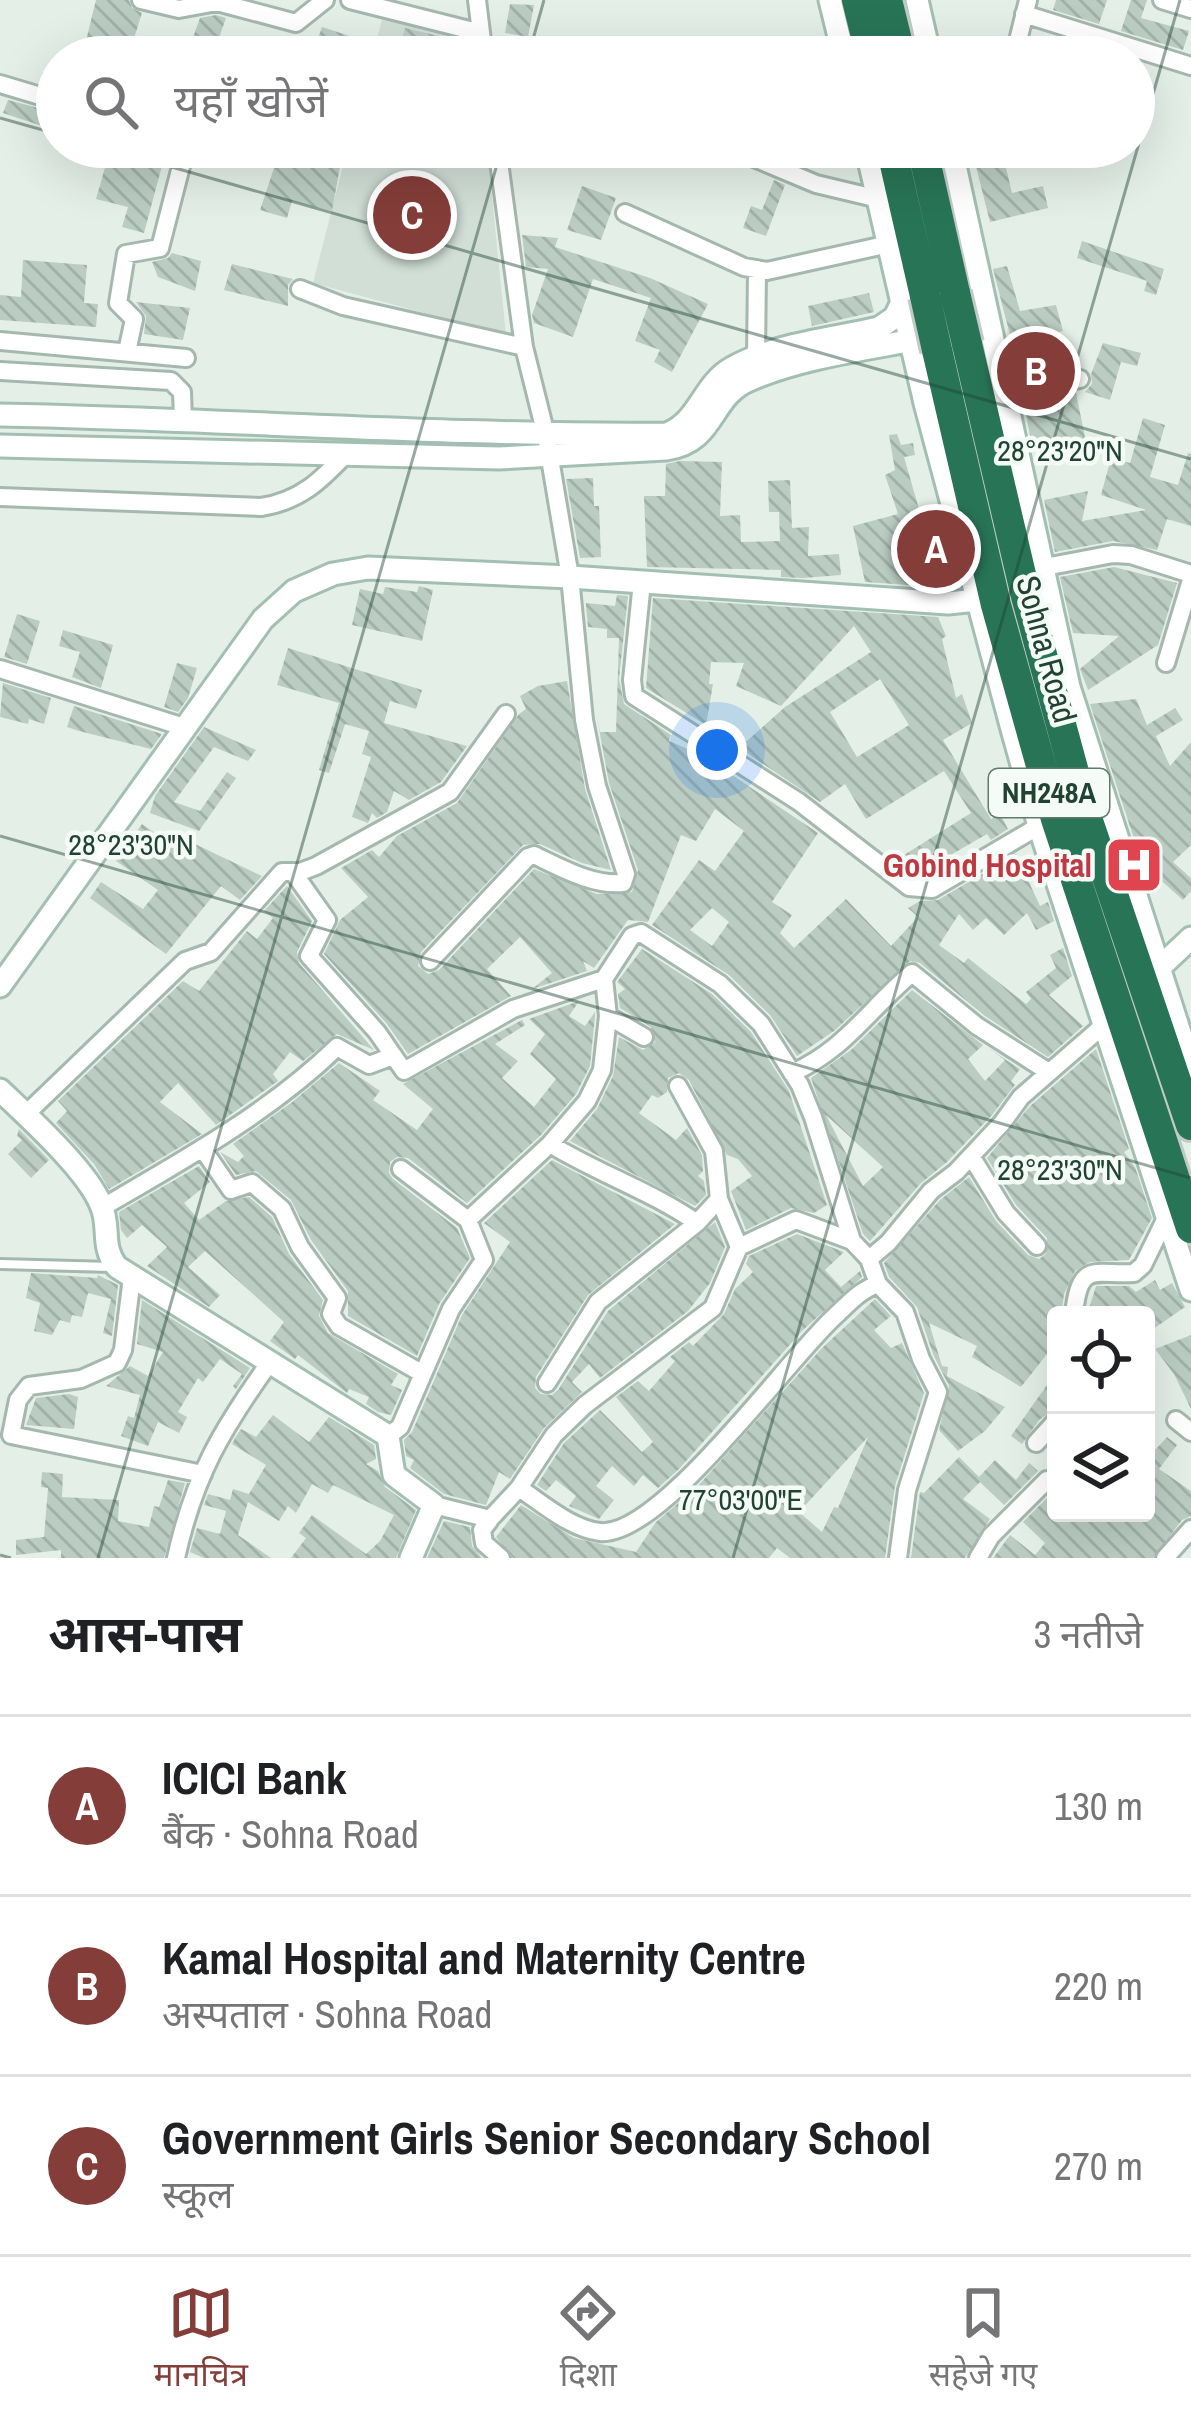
<!DOCTYPE html>
<html lang="hi">
<meta charset="utf-8">
<style>
:root{--surface:#fff;--page:#f6f6f6;--text:#202124;--muted:#757577;--line:#e0e0e0;--accent:#843d39}
body{margin:0;font-family:"Archivo Narrow","Noto Sans Devanagari",sans-serif;background:var(--page);color:var(--text)}
.controls{position:absolute;right:36px;bottom:36px;display:grid;overflow:hidden;border-radius:12px;box-shadow:0 12px 48px #0002}
.controls button{width:108px;height:108px;display:grid;place-items:center;padding:0;border:0;border-bottom:3px solid var(--line);background:var(--surface);color:var(--text);font:60px sans-serif}
.you{position:absolute;left:717px;top:750px;width:42px;height:42px;margin:-30px;border:9px solid #fff;border-radius:50%;background:#1a73e8;box-shadow:0 0 0 18px #1a73e833}
.badge{display:grid;place-items:center;width:78px;height:78px;border-radius:50%;background:var(--accent);color:#fff;font-size:39px;font-weight:700}
.pin{position:absolute;translate:-50% -50%;border:6px solid #fff;box-shadow:0 3px 12px #0006}
.list{margin:0;padding:0;list-style:none}
h2{display:flex;justify-content:space-between;align-items:center;height:156px;margin:0;padding:0 48px;font-size:51px}
h2 small{font-size:39px;font-weight:400;color:var(--muted)}
.list li{display:grid;grid-template-columns:78px 1fr auto;gap:36px;align-items:center;box-sizing:border-box;height:180px;padding:0 48px;border-top:3px solid var(--line)}
.list b{display:block;font-size:45px;white-space:nowrap}
.list p{margin:0;font-size:39px;white-space:nowrap;color:var(--muted)}
.list em{font-size:39px;font-style:normal;color:var(--muted)}
.icon{flex:none;width:66px;height:66px;fill:none;stroke:currentColor;stroke-width:2;stroke-linecap:round;stroke-linejoin:round}
.map{position:relative;flex:none;width:1191px;height:1558px;overflow:hidden}
.search{position:absolute;background:var(--surface);box-shadow:0 12px 48px #0002;left:36px;right:36px;top:36px;height:132px;display:flex;align-items:center;gap:30px;box-sizing:border-box;padding:0 42px;border-radius:66px;color:var(--muted);font-size:45px}
.sheet{height:696px;background:var(--surface)}
nav{display:flex;justify-content:space-around;align-items:center;box-sizing:border-box;height:168px;border-top:3px solid var(--line);background:var(--surface);font-size:33px;color:var(--muted)}
nav a{display:grid;justify-items:center;gap:6px}
nav .on{color:var(--accent)}
.map>svg:first-child{display:block}
.built{fill:#d1dfd7}
.building{fill:url(#building-back-hatch);fill-rule:evenodd}
.lines{fill:none;stroke-linecap:round;stroke-linejoin:round}
.lane-casing{stroke:#a5b8ae;stroke-width:14}
.street-casing{stroke:#a5b8ae;stroke-width:22}
.secondary-casing{stroke:#a3bfb1;stroke-width:27}
.highway-casing{stroke:#c1cac6;stroke-width:36}
.lane{stroke:#fff;stroke-width:8}
.street{stroke:#fff;stroke-width:16}
.secondary{stroke:#fff;stroke-width:21}
.highway{stroke:#287457;stroke-width:30}
.highway-bridge-casing{stroke:#c1cac6;stroke-width:36;stroke-linecap:butt}
.highway-bridge{stroke:#287457;stroke-width:30}
.ticks{fill:none;stroke:#204334;stroke-width:3;stroke-opacity:0.45}
.labels{text-anchor:middle;stroke-width:9;stroke-linejoin:round;paint-order:stroke}
.shield{fill:#f5fbf7;stroke:#607a6e;stroke-width:3}
.shield-label{font-size:30px;font-weight:bold;fill:#204334}
.street-label{font-size:33px;fill:#204334;stroke:#f5fbf7}
.health-label{font-size:33px;font-weight:bold;fill:#be3a42;stroke:#f5fbf7;text-anchor:end}
.ticks-label{font-size:30px;text-anchor:middle;fill:#204334;stroke:#f5fbf7;stroke-width:9;stroke-linejoin:round;paint-order:stroke}
</style>
<div class="map">
<svg width="1191" height="1558" viewBox="0 0 1191 1558">
<defs>
<pattern id="building-back-hatch" width="6" height="6" patternUnits="userSpaceOnUse" patternTransform="scale(3)"><rect width="6" height="6" fill="#bbcdc3"/><path d="M-1 5l2 2M0 0l6 6M5-1l2 2" fill="none" stroke="#a0b1a8"/></pattern>
</defs>
<rect width="100%" height="100%" fill="#e4efe8"/>
<path class="built" d="M383 16 475 38 477 57H372Z
M348 147H487L506 335 313 283Z"/>
<path class="building" d="M96 0H129L132 8 142 13 128 57H82Z
M1056 0H1107L1099 24 1053 10Z
M1131 0H1147L1141 18 1189 31 1183 50 1121 31Z
M510 4 534 5 528 37 505 33Z
M216 15 226 18 212 57 188 51 200 18Z
M322 27 356 38 354 44 389 54V57H358L316 44Z
M405 28 455 40 451 57H428L399 50Z
M8 100 57 113V131L3 113Z
M111 147H167L144 233 122 227 128 207 96 199Z
M281 147H338L334 160 341 161 332 211 292 201 287 218 260 210Z
M971 147H1001L1012 193 1043 186 1048 208 990 222Z
M774 180 785 185 766 236 743 228 751 206 762 210Z
M582 186 616 198 601 240 567 230Z
M522 235 558 238 555 247 650 278 708 304 672 372 654 362 660 350 635 341 651 298 593 279 573 337 534 323 532 315 548 269 526 267Z
M1082 241 1164 269 1156 295 1144 291 1147 281 1077 258Z
M172 253 201 261 195 291 158 277 152 262 168 258Z
M23 260 87 265 84 303 98 304 96 327 0 320V295L21 297Z
M232 264 293 279 288 285V306L224 290Z
M1007 266 1020 311 1056 305 1063 331 1033 338 1039 361 1067 354 1070 368 1021 378 993 269Z
M869 293 874 312 812 326 808 306Z
M136 302 190 308 183 340 144 334 146 316Z
M1103 343 1141 353 1137 366 1121 362 1110 400 1085 392 1092 384 1091 374Z
M1076 393 1086 442 1032 447 1024 403Z
M1143 418 1165 425 1150 477 1178 485 1188 453 1191 454V526L1167 519 1157 550 1113 541 1055 552 1044 500 1088 491 1082 521 1146 510 1101 495 1111 458 1130 463Z
M897 434 901 445 913 443 915 455 904 457 919 509 922 508 937 587 865 582 853 526 898 514 885 475 895 470 889 435Z
M680 461 722 462 720 516 740 515 741 542 780 541 779 512H769L768 481 790 480 792 528 809 527 808 556 839 554 841 575 803 578 781 577V570L647 567 644 496H665L666 464Z
M593 478 594 506H599L601 557 580 558 566 479Z
M1114 567 1177 583 1158 645 1088 690 1080 669 1119 636 1073 633 1060 577Z
M419 586 433 590 422 641 352 625 360 589 383 594 385 587 417 592Z
M617 595 628 596 619 679 624 704 671 735 669 741 702 755 700 765 707 767 710 760 818 833 772 902 792 915 780 933 794 948 846 899 891 946 918 917 908 908 920 901 938 900 1016 854 1040 906 1048 902 1054 921 1036 930 1027 913 1004 935 986 918 973 930 959 914 939 945 964 963 968 958 1026 1004 1031 999 1026 992 1056 968 1050 955 1063 948 1072 976 1049 995 1083 1026 1048 1057 985 1016 920 963 910 961 834 1031 797 1056 770 1015 729 975 652 925 699 860 715 871 744 831 715 809 696 841 681 835 648 922 628 920 594 968 583 961 587 971 532 989 552 973 520 937 487 969 511 996 408 1054 387 1024 324 954 340 920 368 897 341 868 372 850 379 857 397 836 457 803 519 714 526 709 520 696 538 686 567 681 585 789 611 870 582 863 540 844 523 845 421 952 418 966 428 974 439 970 534 869 597 894 632 892 638 870 609 783 597 718 600 732H616L619 638H607V629L588 627 586 606V603L615 606ZM712 908 729 922 712 946 690 930Z
M653 598 938 617 946 636 942 639 956 698 962 694 972 723 943 740 991 819 1000 814 1008 829 991 840 987 834 916 875 904 855 971 813 944 771 866 819 845 784 820 802 739 748 785 707 871 652 854 626 781 706 736 686 744 663 711 662 709 684H713L706 725 646 688ZM880 679 909 725 857 757 830 712Z
M17 614 40 621 27 664 4 657Z
M63 630 113 645 101 688 72 677 80 652 59 646Z
M288 648 422 690 416 709 390 701 384 723 467 746 441 782 409 800 394 791 387 812 377 818 372 813 368 823 352 817 371 757 362 754 369 731 345 724 329 773 319 770 339 703 277 685Z
M177 663 197 668 188 698 178 712 164 707Z
M3 683 51 698 44 724 29 719 28 724 0 717Z
M1136 699 1147 725 1175 708 1183 720 1156 736 1170 766 1191 742V845L1173 862 1191 878V891L1183 900 1157 877 1149 885 1090 704Z
M74 706 162 734 151 749 79 731 67 727Z
M204 727 256 750 248 761 214 747 174 802 200 811 227 772 236 778 199 831 150 813 155 796Z
M142 824 187 855 195 844 262 876 240 900 221 886 166 954 90 898 101 882 143 909 158 890 116 861Z
M287 886 312 921 297 952 299 963 374 1050 337 1034 303 1061 290 1052 273 1074 278 1081 216 1125 178 1083 160 1102 202 1134 109 1189 94 1164 56 1123 67 1111 58 1101 183 981 199 991 247 931 257 939 273 918 264 911Z
M642 949 712 994 751 1032 789 1091 827 1205 814 1213 791 1208 746 1230 731 1191 752 1176 738 1159 727 1155 689 1080 679 1073 668 1078 667 1092 658 1098 652 1095 639 1113 676 1140 687 1128 702 1155 703 1171 698 1176 704 1181 706 1195 695 1206 570 1141 597 1109 613 1076 619 1037 643 1050 655 1042 651 1027 620 1008 618 994 625 989 617 982Z
M912 990 983 1045 968 1059 985 1081 1005 1060 985 1046 1020 1069 1011 1081 1015 1085 992 1115 947 1162 921 1183 870 1241 863 1234 811 1078 851 1050ZM826 1115 883 1167 863 1186Z
M579 1001 569 1016 585 1026 595 1012V1016L590 1066 576 1094 541 1135 467 1203 408 1158 397 1157 390 1162 389 1173 393 1179 457 1228 470 1258 439 1304 417 1356 348 1316V1291L311 1240 291 1200 256 1171 236 1175 220 1152 238 1162 244 1156 233 1144 291 1103 339 1063 380 1091 373 1100 417 1130 433 1109 403 1084 522 1020 525 1025 495 1044 518 1061 502 1078 534 1107 556 1079 530 1054 545 1034 529 1019Z
M1096 1049 1129 1149 1124 1152 1135 1167 1152 1218 1129 1260 1090 1262 1075 1271 1064 1294 1061 1315H1056V1353L1051 1349 1021 1387 972 1357 977 1346 929 1323 942 1366 948 1367 947 1376 1005 1407 985 1431 958 1451 939 1430 949 1386 933 1354 917 1307 889 1277 884 1263 940 1200 969 1177 996 1221 1028 1255 1039 1259 1046 1254 1047 1238 1016 1205 987 1158 1030 1106Z
M19 1129 49 1160 31 1178 8 1154 22 1140 17 1136Z
M552 1160 675 1224 588 1295 536 1377 535 1388 541 1394 552 1395 558 1390 608 1311 715 1222 725 1247 710 1283 688 1311 600 1378 589 1364 572 1382 582 1392 544 1428 510 1479 499 1472 486 1505 444 1494 410 1468 414 1460 406 1456 404 1440 412 1432 462 1315 510 1242 484 1223Z
M199 1166 210 1182 184 1203 199 1220 226 1201 249 1197 272 1217 289 1254 323 1300 319 1316 328 1333 398 1374 391 1385 402 1390 391 1415 378 1412 366 1404 369 1397 349 1389 347 1393 298 1355 295 1359 270 1341 284 1322 205 1251 188 1267 220 1295 209 1307 147 1266 167 1247 142 1225 127 1238 121 1230 119 1212Z
M797 1234 844 1252 825 1270 841 1287 860 1271 862 1277 803 1330 679 1469 658 1488 643 1475 634 1486 612 1466 596 1486 614 1500 599 1519 569 1506 576 1496 556 1480 546 1491 537 1485 564 1443 600 1410 642 1452 653 1442 616 1397 638 1381 649 1391 675 1361 670 1357 689 1342 693 1346 724 1314 735 1289 753 1272 746 1264 749 1256Z
M31 1273 97 1278 98 1275 118 1285 112 1336 103 1333 111 1299 88 1293 82 1317 72 1315 70 1323 60 1320 52 1335 34 1331 40 1303 26 1298Z
M1155 1280 1160 1290 1172 1283 1185 1307 1146 1334V1315H1087L1096 1286H1129L1136 1292Z
M875 1299 891 1316 874 1330 891 1348 902 1343 924 1393 895 1486 885 1558H790L777 1548 769 1558H513L496 1537 521 1505 574 1538 636 1552 656 1522 697 1487 822 1348ZM868 1437 838 1508 834 1507 822 1532 799 1512Z
M142 1300 250 1368 236 1389 233 1386 242 1374 220 1359 203 1382 198 1378 178 1412 187 1417 179 1433 158 1422 148 1446 121 1436 128 1416 134 1418 140 1395 106 1386 130 1366 148 1376 163 1352 137 1344Z
M1191 1335V1409L1174 1374 1155 1349Z
M1056 1372V1408L1039 1420 1022 1444 1011 1436Z
M69 1394 78 1397 74 1429 26 1425 36 1398Z
M273 1415 309 1442 329 1417 374 1445 376 1459 366 1464 378 1471 385 1487 416 1510 396 1558H291L306 1538 299 1533 312 1515 366 1554 380 1541 394 1515 333 1485 328 1493 312 1484 296 1513 288 1506 279 1521 248 1502 238 1535 271 1558H204L190 1552 197 1528 220 1534 226 1511 204 1505 208 1494 230 1500 233 1489 249 1494 266 1465 232 1444 235 1438 241 1429 256 1437Z
M1167 1437 1177 1445 1159 1469 1191 1491V1516L1182 1520 1153 1558H993L1010 1535 1035 1555 1045 1543 1023 1522 1051 1494 1056 1498V1513H1146V1460Z
M959 1457 979 1477 995 1460 1016 1480 1029 1463 1038 1471 1004 1505 980 1482 963 1499 990 1519 965 1558H911L920 1492 924 1493Z
M42 1472 63 1474 62 1497 119 1500 118 1521 149 1527 154 1506 159 1507 168 1480 185 1483 164 1558H61V1550L16 1555V1540L44 1537 48 1488 41 1487Z
M444 1521 470 1527 472 1546 482 1558H427Z"/>
<g class="lines">
<g class="lane-casing">
<path id="lane" d="M0 1264 112 1267"/>
</g>
<g class="street-casing">
<path id="street" d="M141 0 179 9 217 2 296 23 325 0
M350 0 481 33
M477 0 484 57
M1162 0 1191 9
M1024 14 1191 66
M1014 57 1028 0
M0 84 57 101
M728 147 816 184 879 199
M625 213 744 267 767 271 889 244
M300 289 343 306 524 347
M0 341 186 358
M127 352 134 319 118 303 126 254 160 248 186 147
M756 357 757 269
M0 371 171 381 182 392 183 419
M1005 394 1080 379
M0 497 261 507C301 501 321 480 347 453
M1045 567 1113 554 1131 555 1191 574
M642 582 632 680 634 696 799 802 909 887 932 889 1039 826
M1166 663 1191 580
M0 669 187 728
M293 872 327 920 309 956 377 1032 404 1071 513 1009 604 979
M430 961 528 857 534 855C561 868 593 886 623 883L626 874 597 786 584 720 570 577 546 435 524 347 497 147
M608 1016 644 1037
M792 1073C845 1050 869 1009 912 973L977 1026 1047 1071
M678 1086 714 1151 719 1199 739 1247
M26 1114 185 961 211 952 282 872H300L316 866 450 792 506 714
M550 1144C597 1173 653 1192 697 1223
M202 1148 231 1190 252 1183 282 1209 300 1247 337 1298 331 1314 339 1326 423 1374
M971 1156 1006 1213 1037 1246
M103 1207C184 1160 270 1112 337 1047L369 1065 393 1056
M468 1220 550 1144 587 1101 602 1070 608 1016 604 979 632 936 641 933 720 984 761 1024 800 1085 813 1117 852 1241 869 1259 878 1284 905 1312 921 1359 938 1392 907 1490 898 1558
M869 1259 888 1243 931 1191 956 1172 1002 1123 1021 1097 1105 1024
M132 1277 123 1350 117 1363 81 1379 29 1386 18 1400 11 1435 203 1474
M1074 1315C1079 1259 1096 1276 1134 1273L1143 1265 1167 1216
M547 1383 598 1302 697 1223 719 1199
M1176 1420 1191 1432
M388 1436 400 1427 451 1309 484 1260 468 1220 401 1169
M1036 1443 1056 1421
M519 1488C542 1503 571 1529 600 1532 660 1538 786 1361 834 1317 848 1304 860 1290 878 1284
M434 1505 490 1519 519 1488 554 1435 585 1405 713 1308 739 1247 796 1220 852 1241
M489 1521 482 1530 484 1543 501 1558
M176 1558C194 1476 222 1429 270 1362
M978 1558 991 1536 1047 1480
M1165 1558 1191 1529"/>
</g>
<g class="secondary-casing">
<path id="secondary" d="M830 0 844 57
M917 0 930 57
M866 147 925 403 1012 729 1039 826 1191 1290
M951 147 1069 687 1191 1067
M0 415C222 419 445 436 667 434 699 422 703 384 732 368 774 344 832 339 879 328L895 317 902 302
M0 446 499 458 666 449C716 442 709 397 749 380 802 357 867 349 924 338
M1158 969 1191 938
M0 986 263 619 294 591 333 574 368 568 570 577 948 603 977 600
M0 1090C28 1117 87 1170 101 1205 111 1227 100 1246 117 1267L388 1436 394 1475 434 1505 411 1558"/>
</g>
<g class="highway-casing">
<path id="highway" d="M857 0 871 57
M887 0 901 57
M891 147 925 296
M922 147 955 293
M967 344 1026 596 1084 809 1191 1125
M937 350 996 605 1056 819 1191 1228"/>
</g>
<use href="#lane" class="lane"/>
<use href="#street" class="street"/>
<use href="#secondary" class="secondary"/>
<use href="#highway" class="highway"/>
<g class="highway-bridge-casing">
<path id="highway-bridge" d="M955 293 967 344
M925 296 937 350"/>
</g>
<use href="#highway-bridge" class="highway-bridge"/>
</g>
<path class="ticks" d="M528 57 544 0M0 118 57 134M102 147 1191 459M0 836 1191 1178M0 1555 11 1558M98 1558 502 147M733 1558 1180 0"/>
<defs>
<g id="hospital-square" transform="scale(3)"><rect x="-9" y="-9" width="18" height="18" rx="4" fill="#e0444e" stroke="#f5fbf7"/><path d="M-5-5h3v3.5h4V-5h3V5h-3V1.5h-4V5h-3Z" fill="#fff"/></g>
</defs>
<g fill-rule="evenodd">
<use href="#hospital-square" x="1134" y="865"/>
</g>
<g class="labels">
<rect class="shield" x="989" y="769" width="120" height="48" rx="9"/>
<g class="shield-label">
<text x="1049" y="803">NH248A</text>
</g>
<g class="street-label">
<text transform="translate(1047 649) rotate(75)" y="12">Sohna Road</text>
</g>
<g class="health-label">
<text x="1092" y="877">Gobind Hospital</text>
</g>
</g>
<g class="ticks-label">
<text x="1060" y="461">28°23'20"N</text>
<text x="131" y="855">28°23'30"N</text>
<text x="1060" y="1180">28°23'30"N</text>
<text x="741" y="1510">77°03'00"E</text>
</g>
</svg>
<div class="controls">
<button><svg class="icon" aria-label="locate" viewBox="0 0 24 24"><circle cx="12" cy="12" r="6"/><path d="M12 2v4M12 18v4M2 12h4M18 12h4"/></svg></button>
<button><svg class="icon" aria-label="layers" viewBox="0 0 24 24"><path d="M12 4l9 5-9 5-9-5zM3 14l9 5 9-5"/></svg></button>
</div>
<div class="you"></div>
<div class="pin badge" style="left:936px;top:549px">A</div>
<div class="pin badge" style="left:1036px;top:371px">B</div>
<div class="pin badge" style="left:412px;top:215px">C</div>
<div class="search"><svg class="icon" aria-label="search" viewBox="0 0 24 24"><circle cx="10" cy="10" r="6"/><path d="M15 15l6 6"/></svg>यहाँ खोजें</div>
</div>
<section class="sheet">
<h2>आस-पास<small>3 नतीजे</small></h2>
<ul class="list">
<li><span class="badge">A</span><div><b>ICICI Bank</b><p>बैंक · Sohna Road</p></div><em>130 m</em></li>
<li><span class="badge">B</span><div><b>Kamal Hospital and Maternity Centre</b><p>अस्पताल · Sohna Road</p></div><em>220 m</em></li>
<li><span class="badge">C</span><div><b>Government Girls Senior Secondary School</b><p>स्कूल</p></div><em>270 m</em></li>
</ul>
</section>
<nav>
<a class="on"><svg class="icon" aria-label="map" viewBox="0 0 24 24"><path d="M3 6l6-2 6 2 6-2v14l-6 2-6-2-6 2zM9 4v14M15 6v14"/></svg>मानचित्र</a>
<a><svg class="icon" aria-label="directions" viewBox="0 0 24 24"><path d="M12 3l9 9-9 9-9-9zM9 14v-3h6M13 9l2 2-2 2"/></svg>दिशा</a>
<a><svg class="icon" aria-label="saved" viewBox="0 0 24 24"><path d="M7 4h10v16l-5-4-5 4z"/></svg>सहेजे गए</a>
</nav>
